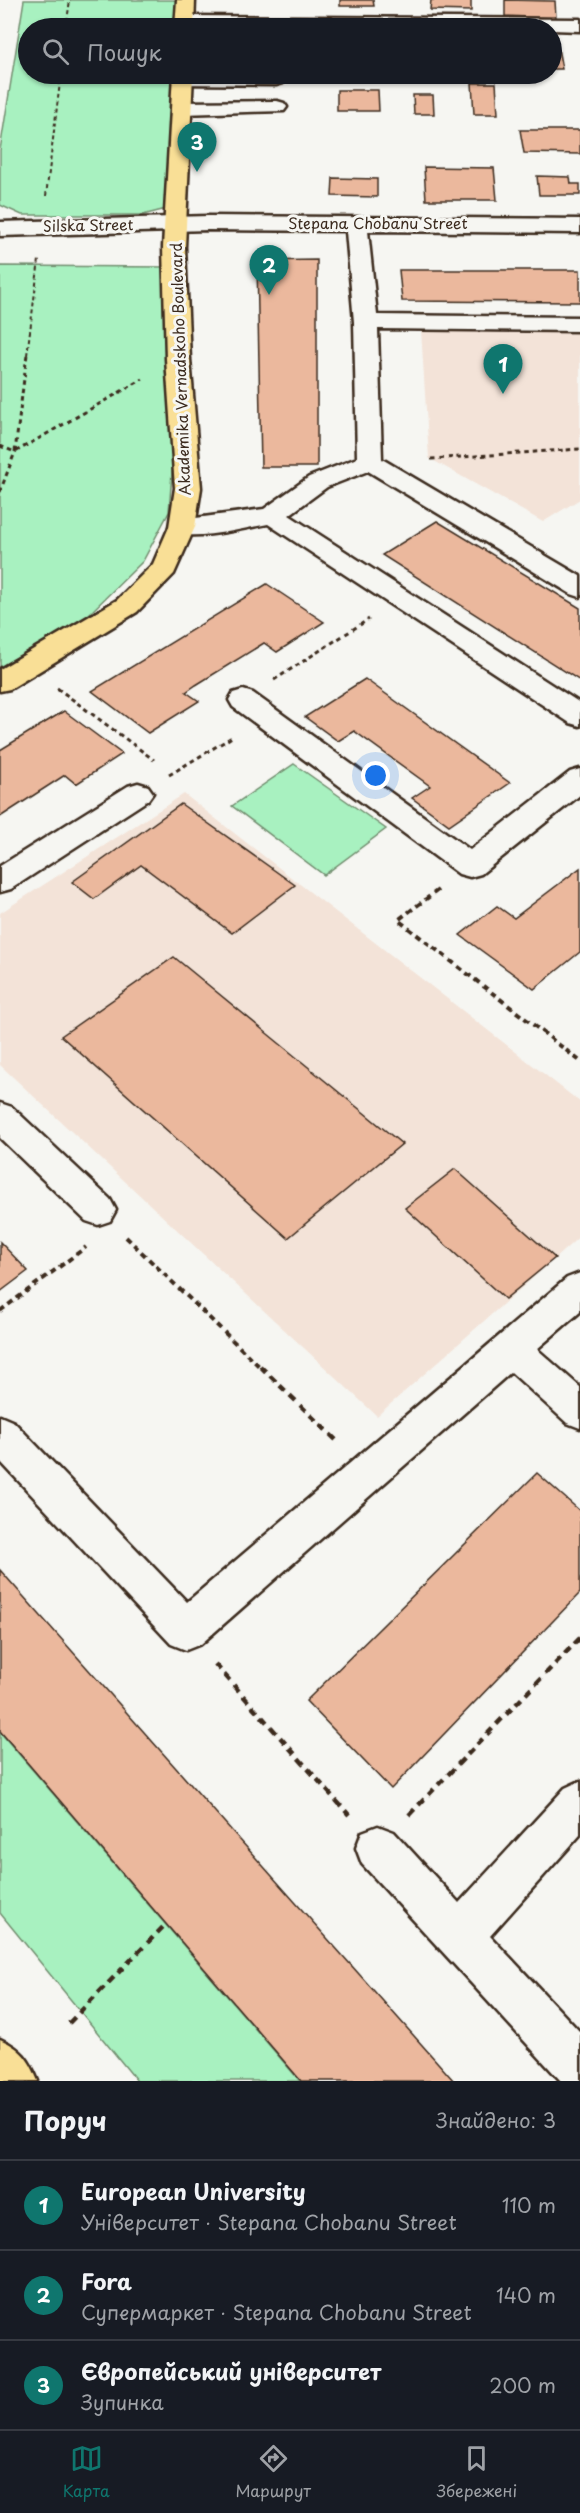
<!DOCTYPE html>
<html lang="uk">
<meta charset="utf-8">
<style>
:root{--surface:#171b24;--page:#242831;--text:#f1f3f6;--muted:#9ea1a6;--line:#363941;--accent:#0f766e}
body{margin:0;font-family:"Playpen Sans",sans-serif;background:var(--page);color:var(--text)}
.you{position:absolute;left:376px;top:776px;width:21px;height:21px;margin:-15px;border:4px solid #fff;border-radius:50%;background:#1a73e8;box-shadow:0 0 0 9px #1a73e833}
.badge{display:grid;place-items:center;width:39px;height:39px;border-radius:50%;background:var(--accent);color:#fff;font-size:20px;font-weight:700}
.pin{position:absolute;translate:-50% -50px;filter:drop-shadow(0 2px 3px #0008)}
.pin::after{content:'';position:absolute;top:32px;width:21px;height:18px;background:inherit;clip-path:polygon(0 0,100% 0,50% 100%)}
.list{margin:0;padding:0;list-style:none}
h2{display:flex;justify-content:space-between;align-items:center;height:78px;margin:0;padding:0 24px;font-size:26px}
h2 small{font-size:20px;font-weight:400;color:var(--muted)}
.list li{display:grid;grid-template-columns:39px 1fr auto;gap:18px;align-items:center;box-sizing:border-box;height:90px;padding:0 24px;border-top:2px solid var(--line)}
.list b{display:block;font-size:22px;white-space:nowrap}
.list p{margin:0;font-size:20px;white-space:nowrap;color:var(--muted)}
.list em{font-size:20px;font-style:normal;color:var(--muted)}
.icon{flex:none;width:33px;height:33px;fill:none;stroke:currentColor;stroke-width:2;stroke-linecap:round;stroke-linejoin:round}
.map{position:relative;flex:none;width:580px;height:2081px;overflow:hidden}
.search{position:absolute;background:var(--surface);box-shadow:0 2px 4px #0004;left:18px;right:18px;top:18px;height:66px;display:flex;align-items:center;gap:15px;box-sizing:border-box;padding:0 21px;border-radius:33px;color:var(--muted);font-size:22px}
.sheet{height:348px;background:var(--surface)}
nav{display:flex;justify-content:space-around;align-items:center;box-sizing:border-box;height:84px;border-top:2px solid var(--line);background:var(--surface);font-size:16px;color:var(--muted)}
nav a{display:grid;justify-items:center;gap:3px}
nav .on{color:var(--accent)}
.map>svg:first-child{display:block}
.built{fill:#f3e3d8}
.green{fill:#a8f1c0;stroke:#728e6f;stroke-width:1.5}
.building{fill:#ebb89d;stroke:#3b2a1e;stroke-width:1.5}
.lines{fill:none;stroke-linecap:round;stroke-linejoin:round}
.minor-casing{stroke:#3b2a1e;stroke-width:5}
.major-casing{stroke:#3b2a1e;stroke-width:5}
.path-far3{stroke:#3b2a1e;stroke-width:2;stroke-dasharray:4 3;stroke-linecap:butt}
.path-far2{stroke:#3b2a1e;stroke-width:3;stroke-dasharray:4.5 4;stroke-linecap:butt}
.path-far1{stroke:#3b2a1e;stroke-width:4;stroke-dasharray:6 4.5;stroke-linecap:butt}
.path{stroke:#3b2a1e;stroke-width:4.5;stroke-dasharray:8 6;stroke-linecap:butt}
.minor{fill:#f6f6f2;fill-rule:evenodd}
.major{fill:#f9df96;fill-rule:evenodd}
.labels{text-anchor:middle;stroke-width:6;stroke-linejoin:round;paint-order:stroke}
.far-street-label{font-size:15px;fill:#3b2a1e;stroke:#f6f6f2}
</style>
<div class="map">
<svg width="580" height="2081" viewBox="0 0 580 2081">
<rect width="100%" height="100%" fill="#f6f6f2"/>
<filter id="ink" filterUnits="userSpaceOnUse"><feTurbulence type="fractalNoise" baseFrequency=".0167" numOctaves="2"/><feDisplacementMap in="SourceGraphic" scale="12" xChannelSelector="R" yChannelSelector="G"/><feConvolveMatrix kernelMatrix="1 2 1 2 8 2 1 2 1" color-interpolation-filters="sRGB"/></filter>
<g filter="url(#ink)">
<path class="built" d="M421 330H580V499L543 522 429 458Z
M184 794 580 1102V1236L377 1416 0 1065V913Z"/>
<path class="green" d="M24 0H182L181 28H28V74H181L179 197 166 209 143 215H22L0 205V150Z
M0 266 171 267 174 446 169 512 143 561 82 621 0 669Z
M294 764 386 829 324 875 232 806Z
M0 1732 300 2081H137L0 1913Z"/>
<path class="building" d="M340 0H373L374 6H340Z
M431 0H471V11L430 10Z
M505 0 555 1 556 18 505 16Z
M552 48H558L562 69H552Z
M472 83H496L498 114H474Z
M337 90H378L379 111H337Z
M413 95H433L434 114H414Z
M520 130H580V154L524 153Z
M424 167 494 168 497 200H426Z
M537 176 570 177 571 184H580V195H539Z
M333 178 377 179V197L332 196Z
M317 260V467H261L257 261Z
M399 270H580V302L402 301Z
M437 521 580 608V681L382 555Z
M267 584 324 622 277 652 264 643 196 685 186 692 199 701 148 733 92 691Z
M365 679 510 783 449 825 412 798 430 786 354 731 338 741 305 717Z
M64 711 122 754 76 784 65 775 0 817V750Z
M181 804 295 885 232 933 141 865 94 899 72 882Z
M580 868V952L534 989 460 935 497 906 514 918Z
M174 957 402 1144 288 1238 61 1036Z
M455 1169 555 1258 505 1299 405 1208Z
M0 1242 28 1271 0 1292Z
M537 1473 580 1511V1593L391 1789 306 1701Z
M0 1570 295 1902 454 2081H301L0 1731Z"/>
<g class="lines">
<g class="minor-casing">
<path id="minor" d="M185 16 580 19V31L552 30V28L178 26 176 22 178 18Z
M183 74H278L283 75 286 79 283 83 276 85 176 84 173 80 176 76Z
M277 101 284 103 287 107 284 111 182 114 175 112 172 108 175 104 182 102Z
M208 216 580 219V233L368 231 377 315 580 317V331L378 329 382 459 580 576V597L571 594 368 471 327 487 289 515 580 703V726L570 723 268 524C240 529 200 540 173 533L169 527 173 521 264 509 309 477 357 458 354 322 346 231 208 230 0 236V222Z
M243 690 253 693 470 850 570 772 580 769V795L481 874 470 877 459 874 233 707 229 700 233 693Z
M138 783 148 786 153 793 148 800 11 889 0 892V866L128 786Z
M0 1103 12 1107 110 1199 116 1210 110 1221 98 1225 86 1221 0 1138Z
M580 1273V1312L537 1349 580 1387V1428L567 1423 511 1372 201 1644 186 1650 171 1644 0 1461V1416L14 1422 187 1602 567 1278Z
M580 1781V1835L490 1936 580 2032V2081H561L362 1864 356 1848 362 1832 378 1826 394 1832 459 1903 565 1788Z"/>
</g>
<g class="major-casing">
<path id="major" d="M177 0H195L194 28H175Z
M173 74H193L185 247 190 359 201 488 195 527 174 574 137 612 10 689 0 691V669L117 600 153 564 169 527 175 488 166 359 163 247Z
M0 2039C22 2049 29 2059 38 2081H0Z"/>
</g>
<path class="path-far3" d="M66 28 70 0
M46 196 61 74
M27 355 39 260"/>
<path class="path-far2" d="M0 446 15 452 143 379
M431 459 580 449
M0 492 15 452 27 354
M274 680 369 619
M57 688 154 760
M169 775 232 737"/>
<path class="path-far1" d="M438 890 398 920 580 1061
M126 1237 261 1368
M0 1311 86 1247"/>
<path class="path" d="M260 1366 338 1442
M215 1664 349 1815
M409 1815 580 1638
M69 2023 166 1924"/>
<use href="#minor" class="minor"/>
<use href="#major" class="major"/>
</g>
</g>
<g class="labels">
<g class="far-street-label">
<text x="378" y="229">Stepana Chobanu Street</text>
<text transform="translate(88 226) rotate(-1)" y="5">Silska Street</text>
<text transform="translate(181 369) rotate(-92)" y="5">Akademika Vernadskoho Boulevard</text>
</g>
</g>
</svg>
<div class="you"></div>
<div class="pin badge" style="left:503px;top:394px">1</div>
<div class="pin badge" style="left:269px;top:295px">2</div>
<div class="pin badge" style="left:197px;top:172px">3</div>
<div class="search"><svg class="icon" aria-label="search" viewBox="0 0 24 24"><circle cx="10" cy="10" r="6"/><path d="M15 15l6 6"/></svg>Пошук</div>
</div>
<section class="sheet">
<h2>Поруч<small>Знайдено: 3</small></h2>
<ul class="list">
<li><span class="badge">1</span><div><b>European University</b><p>Університет · Stepana Chobanu Street</p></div><em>110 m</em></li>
<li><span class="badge">2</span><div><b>Fora</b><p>Супермаркет · Stepana Chobanu Street</p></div><em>140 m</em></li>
<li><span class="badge">3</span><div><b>Європейський університет</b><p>Зупинка</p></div><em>200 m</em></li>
</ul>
</section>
<nav>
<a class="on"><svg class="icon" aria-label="map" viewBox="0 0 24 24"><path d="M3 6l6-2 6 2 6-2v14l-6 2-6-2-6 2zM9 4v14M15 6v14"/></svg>Карта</a>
<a><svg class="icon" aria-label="directions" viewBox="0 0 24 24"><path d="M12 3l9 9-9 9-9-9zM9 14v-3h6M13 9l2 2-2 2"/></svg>Маршрут</a>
<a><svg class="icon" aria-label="saved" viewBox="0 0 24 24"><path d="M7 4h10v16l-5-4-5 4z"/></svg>Збережені</a>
</nav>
